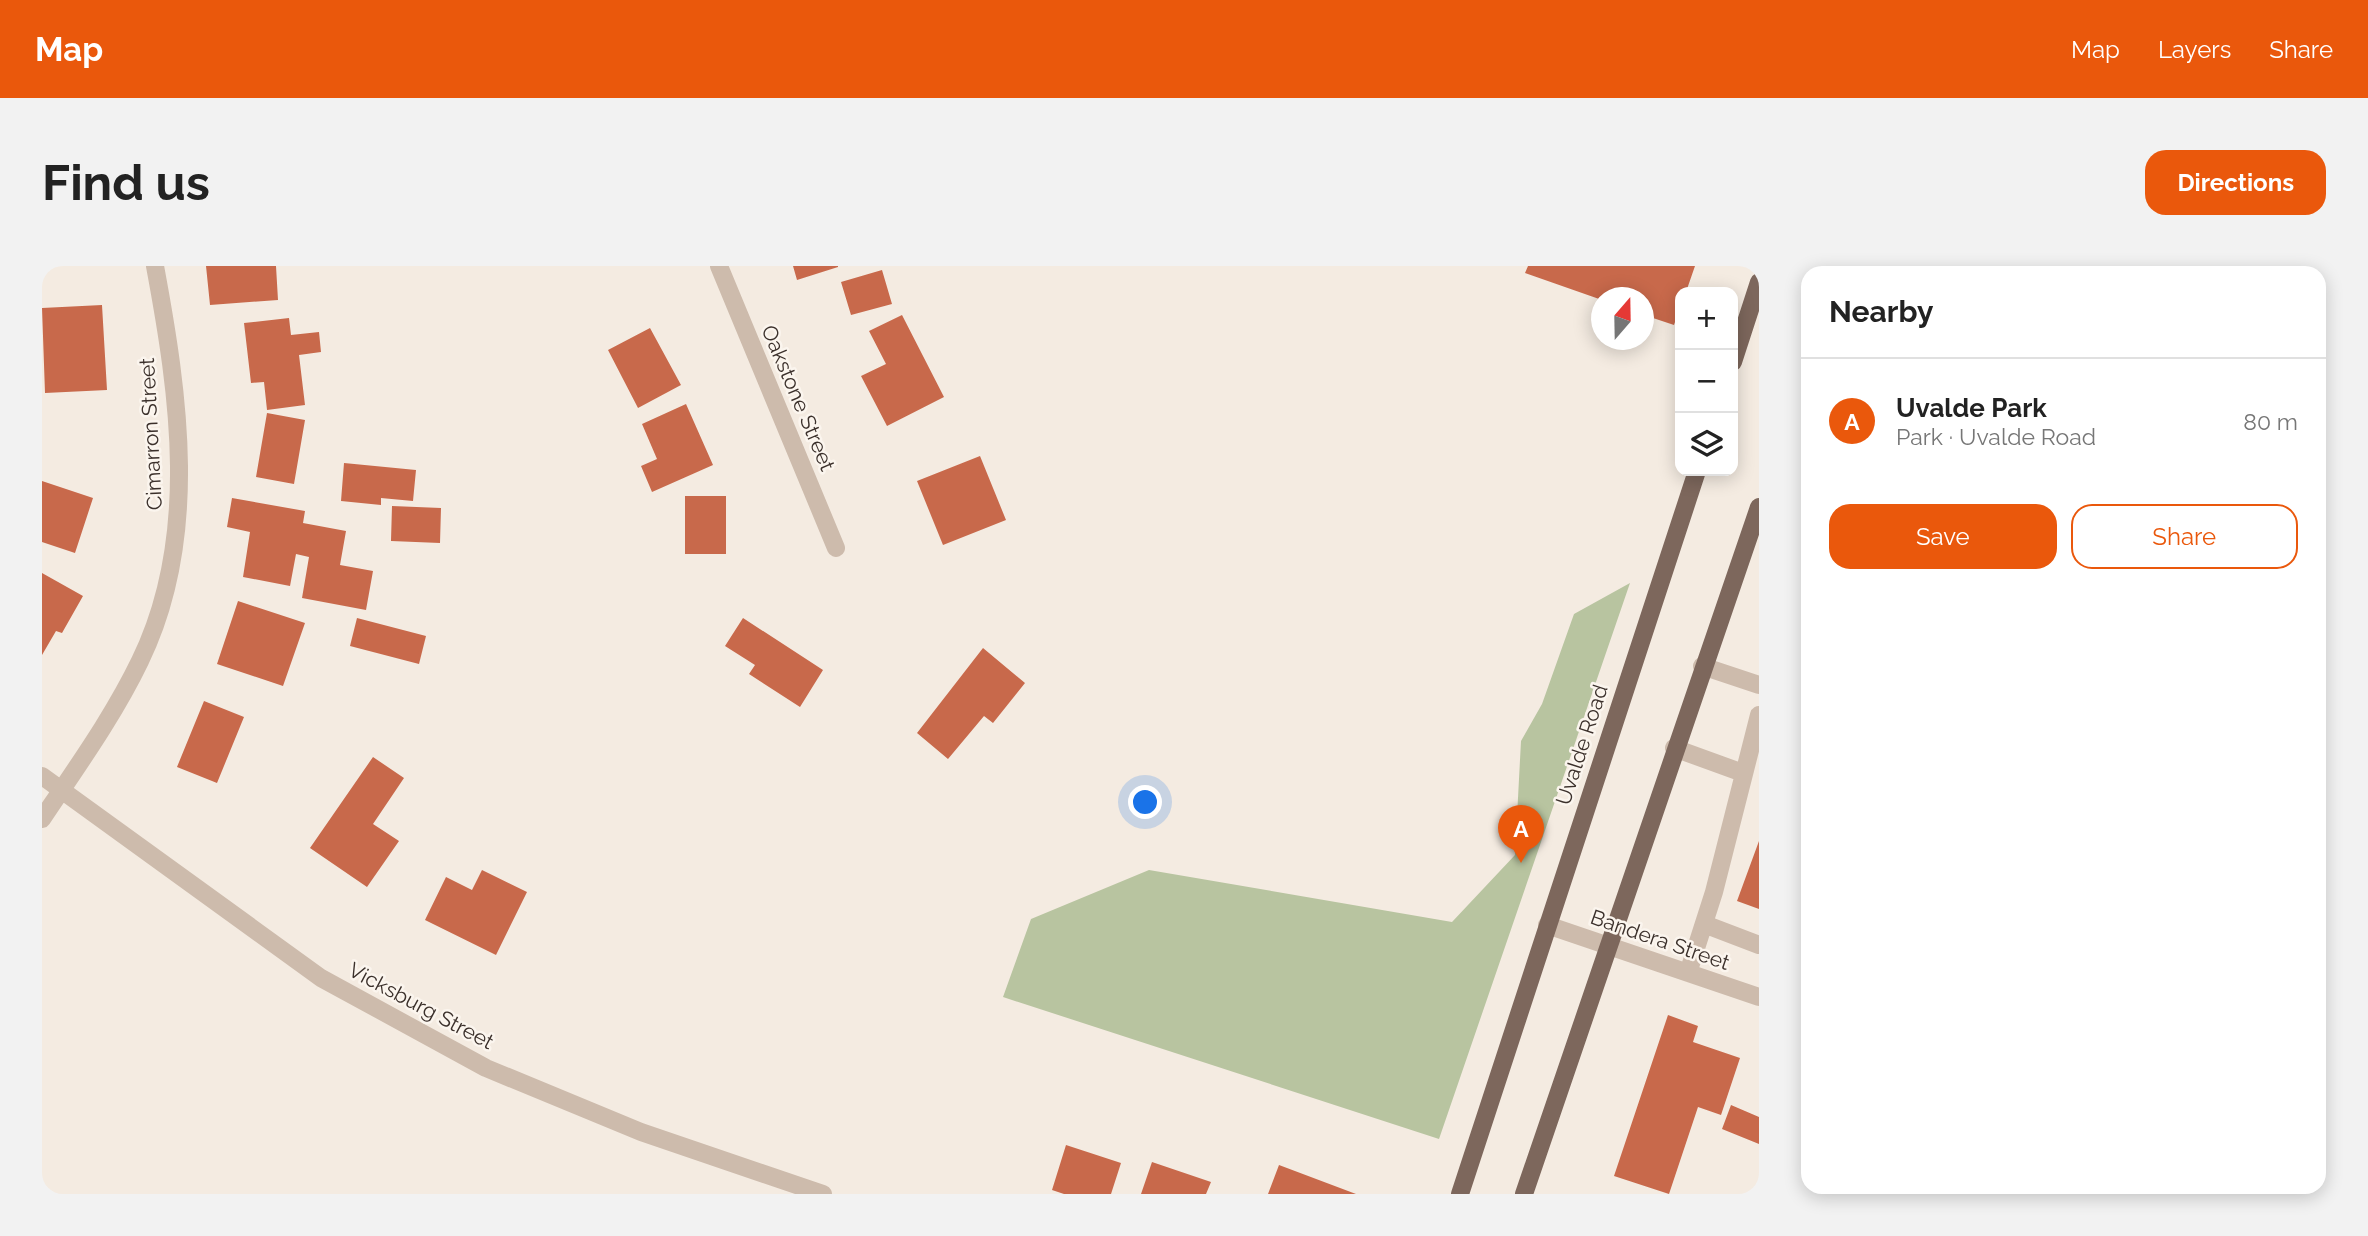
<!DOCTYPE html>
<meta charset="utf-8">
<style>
:root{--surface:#fff;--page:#f2f2f2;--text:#222;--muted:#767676;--line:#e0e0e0;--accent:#ea580c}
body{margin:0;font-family:Raleway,sans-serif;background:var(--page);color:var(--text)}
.controls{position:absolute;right:21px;top:21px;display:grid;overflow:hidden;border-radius:14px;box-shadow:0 4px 18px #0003}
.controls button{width:63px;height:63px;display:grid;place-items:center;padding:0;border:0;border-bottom:2px solid var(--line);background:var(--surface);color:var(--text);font:35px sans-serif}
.compass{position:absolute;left:1549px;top:21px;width:63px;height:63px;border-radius:50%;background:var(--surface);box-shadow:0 4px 18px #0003;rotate:20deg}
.you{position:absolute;left:1104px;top:537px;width:24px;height:24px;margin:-18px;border:5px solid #fff;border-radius:50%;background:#1a73e8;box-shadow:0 0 0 10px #1a73e833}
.badge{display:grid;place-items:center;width:46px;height:46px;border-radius:50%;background:var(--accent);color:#fff;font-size:23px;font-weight:700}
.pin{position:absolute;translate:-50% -58px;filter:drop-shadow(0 2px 4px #0008)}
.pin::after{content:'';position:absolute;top:37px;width:24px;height:21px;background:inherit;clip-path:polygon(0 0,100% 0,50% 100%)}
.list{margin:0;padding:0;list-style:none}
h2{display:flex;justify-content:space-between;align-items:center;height:91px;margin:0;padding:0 28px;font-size:30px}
h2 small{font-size:23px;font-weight:400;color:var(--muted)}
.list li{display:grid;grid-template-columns:46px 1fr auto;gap:21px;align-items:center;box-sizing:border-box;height:126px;padding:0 28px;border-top:2px solid var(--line)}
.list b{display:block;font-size:26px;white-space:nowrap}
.list p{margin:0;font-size:23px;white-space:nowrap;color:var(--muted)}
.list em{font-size:23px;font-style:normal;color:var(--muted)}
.actions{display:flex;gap:14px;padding:21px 28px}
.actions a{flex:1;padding:16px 0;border:2px solid var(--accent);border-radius:21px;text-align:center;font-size:24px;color:var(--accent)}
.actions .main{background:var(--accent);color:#fff}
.icon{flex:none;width:38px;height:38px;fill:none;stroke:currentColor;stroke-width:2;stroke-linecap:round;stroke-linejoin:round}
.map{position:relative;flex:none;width:1717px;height:928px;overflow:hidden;border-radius:21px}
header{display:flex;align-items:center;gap:42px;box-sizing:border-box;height:98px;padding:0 35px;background:var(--accent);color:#fff}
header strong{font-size:33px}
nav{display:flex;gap:38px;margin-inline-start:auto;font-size:24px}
.intro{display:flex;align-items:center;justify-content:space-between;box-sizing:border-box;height:168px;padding:0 42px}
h1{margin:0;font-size:49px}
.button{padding:18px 32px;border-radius:21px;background:var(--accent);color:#fff;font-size:24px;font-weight:700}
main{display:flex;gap:42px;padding:0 42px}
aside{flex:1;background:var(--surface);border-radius:21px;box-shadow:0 4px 18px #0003}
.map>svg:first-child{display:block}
.green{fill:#b8c4a0}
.building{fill:#c8694b}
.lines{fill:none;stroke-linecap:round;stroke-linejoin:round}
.minor{stroke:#cdbbac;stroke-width:18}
.major{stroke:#7d675c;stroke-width:18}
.labels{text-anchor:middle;stroke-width:5;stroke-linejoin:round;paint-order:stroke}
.street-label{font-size:21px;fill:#3b302b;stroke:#fbf5ee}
</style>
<header>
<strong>Map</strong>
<nav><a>Map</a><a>Layers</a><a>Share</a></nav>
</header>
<div class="intro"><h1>Find us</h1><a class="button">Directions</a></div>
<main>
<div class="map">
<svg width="1717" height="928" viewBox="0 0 1717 928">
<rect width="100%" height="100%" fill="#f4ebe1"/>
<path class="green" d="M1588 317 1397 873 961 731 989 653 1107 604 1410 656 1473 589 1479 475 1500 438 1532 348Z"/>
<path class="building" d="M164 0H234L236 34 168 39Z
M751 0H796V1L755 14Z
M1486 0H1653L1644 26H1638V41L1632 59 1602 49V32H1560V34L1483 7Z
M840 4 850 38 809 49 799 16Z
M60 39 65 124 3 127 0 42Z
M860 49 902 131 845 160 819 110 844 98 827 65Z
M247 52 249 69 277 66 279 86 257 89 263 139 225 144 222 116 209 117 202 57Z
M608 62 639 119 596 142 566 84Z
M644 138 671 199 610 226 599 200 615 193 600 158Z
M225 147 263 154 252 218 214 211Z
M938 190 964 254 901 279 875 215Z
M302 197 374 204 371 235 339 232V239L299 235Z
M0 215 51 232 33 287 0 276Z
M643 230H684V288H643Z
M190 232 263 245 261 257 304 265 298 299 331 305 324 344 260 332 267 291 254 288 248 320 201 311 208 266 185 261Z
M350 240 399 242 398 277 349 275Z
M0 307 41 330 20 367 14 365 0 389Z
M196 335 263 357 241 420 175 398Z
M315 352 384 370 377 398 308 380Z
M701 352 781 404 758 441 707 408 713 399 683 380Z
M941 382 983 417 951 457 942 450 906 493 875 467Z
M162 435 202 451 175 517 135 501Z
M331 491 362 512 331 558 357 575 325 621 268 582Z
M1717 575V643L1695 635Z
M440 604 485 626 454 689 383 654 404 611 430 624Z
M1626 749 1656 760 1651 776 1698 792 1679 849 1656 841 1627 928 1572 910Z
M1689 839 1717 851V878L1680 863Z
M1024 879 1079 897 1069 928H1022L1010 924Z
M1110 896 1169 916 1164 928H1099Z
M1237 899 1314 928H1226Z"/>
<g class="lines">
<path class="minor" d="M677 0 794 282
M1660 400 1717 419
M1632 482 1701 507
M0 510 279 712 444 802 599 866 781 928
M0 553C34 502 71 451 98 395 158 272 137 129 113 0
M1662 658 1717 679
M1505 659 1717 731
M1646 707 1672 626 1717 449"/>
<path class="major" d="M1691 96 1717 16
M1418 928 1655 205
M1482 928 1717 241"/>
</g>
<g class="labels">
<g class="street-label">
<text transform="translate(756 132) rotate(67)" y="7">Oakstone Street</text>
<text transform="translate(109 168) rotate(-93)" y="7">Cimarron Street</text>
<text transform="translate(1540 479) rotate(-72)" y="7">Uvalde Road</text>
<text transform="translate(1618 674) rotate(19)" y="7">Bandera Street</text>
<text transform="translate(379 740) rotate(28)" y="7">Vicksburg Street</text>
</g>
</g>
</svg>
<div class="controls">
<button>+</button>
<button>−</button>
<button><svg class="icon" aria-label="layers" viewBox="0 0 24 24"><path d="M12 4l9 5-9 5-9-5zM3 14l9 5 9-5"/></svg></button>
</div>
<svg class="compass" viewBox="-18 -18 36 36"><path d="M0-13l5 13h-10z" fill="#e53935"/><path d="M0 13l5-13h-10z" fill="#767676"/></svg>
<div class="you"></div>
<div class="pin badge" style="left:1479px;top:597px">A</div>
</div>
<aside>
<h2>Nearby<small></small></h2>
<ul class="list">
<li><span class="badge">A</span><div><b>Uvalde Park</b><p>Park · Uvalde Road</p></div><em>80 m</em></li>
</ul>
<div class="actions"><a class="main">Save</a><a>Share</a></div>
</aside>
</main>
